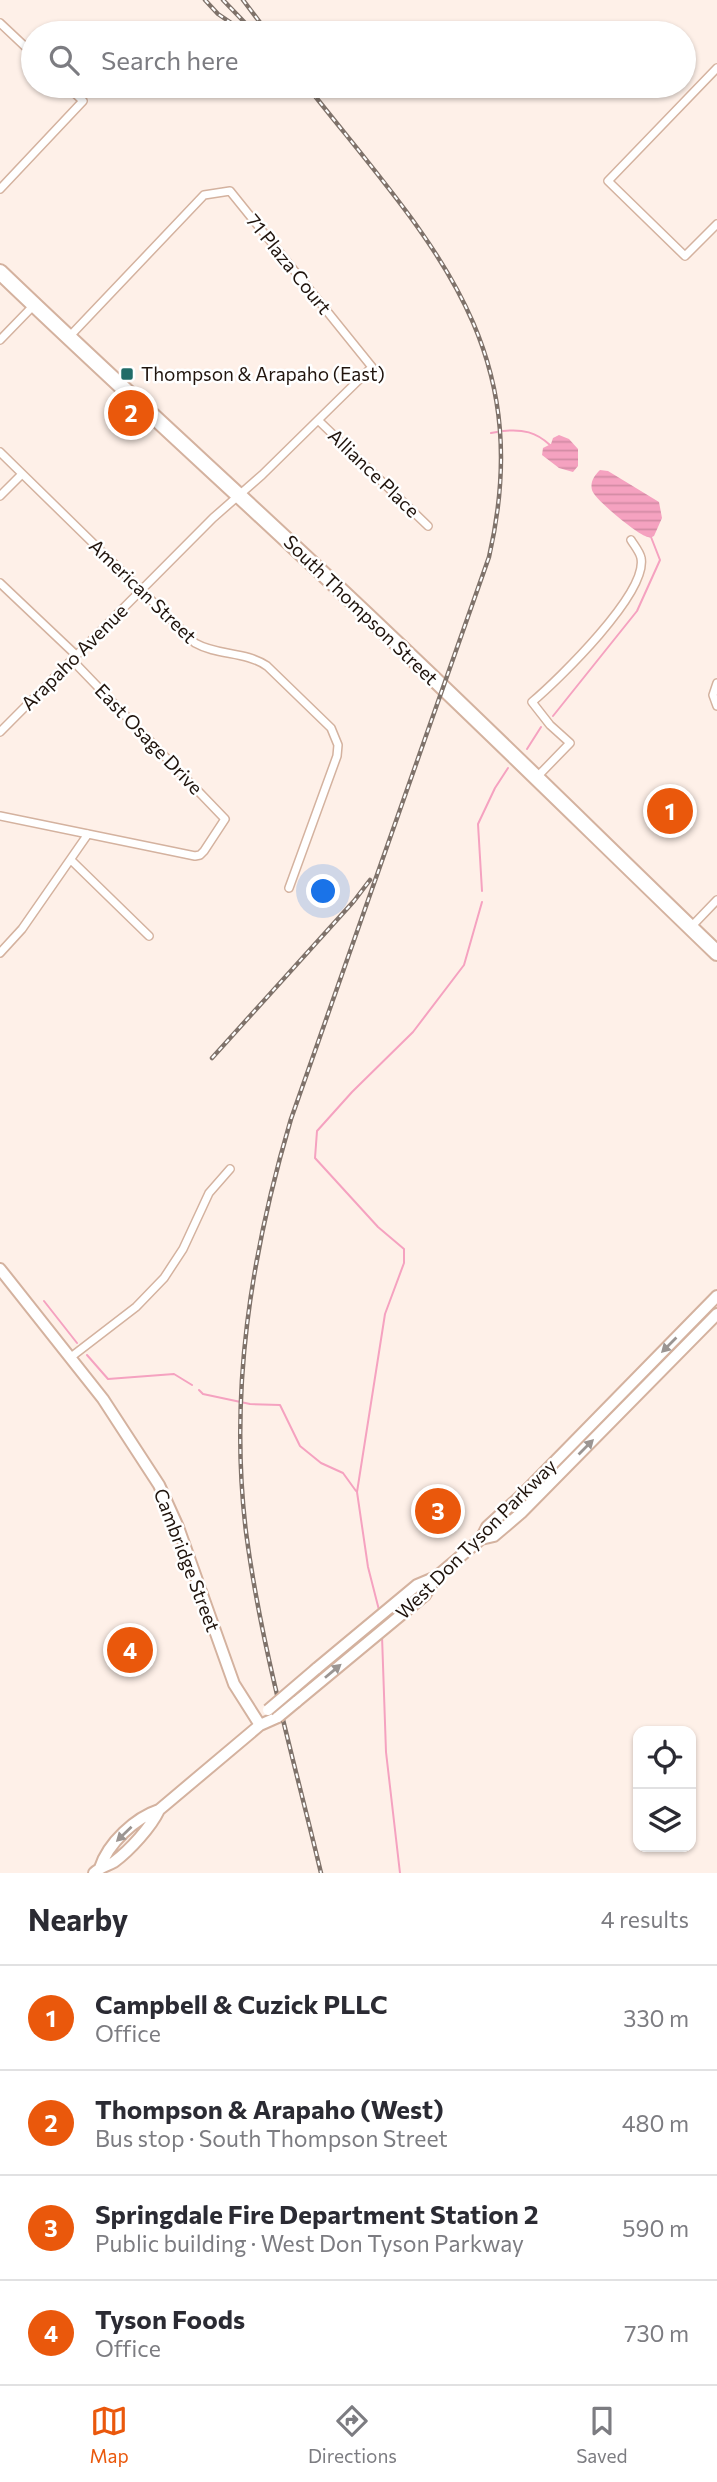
<!DOCTYPE html>
<meta charset="utf-8">
<style>
:root{--surface:#fff;--page:#f7f7f7;--text:#2b2b33;--muted:#7c7c81;--line:#e1e1e2;--accent:#ea580c}
body{margin:0;font-family:Commissioner,sans-serif;background:var(--page);color:var(--text)}
.controls{position:absolute;right:21px;bottom:21px;display:grid;overflow:hidden;border-radius:14px;box-shadow:0 2px 5px #0004}
.controls button{width:63px;height:63px;display:grid;place-items:center;padding:0;border:0;border-bottom:2px solid var(--line);background:var(--surface);color:var(--text);font:35px sans-serif}
.you{position:absolute;left:324px;top:892px;width:24px;height:24px;margin:-18px;border:5px solid #fff;border-radius:50%;background:#1a73e8;box-shadow:0 0 0 10px #1a73e833}
.badge{display:grid;place-items:center;width:46px;height:46px;border-radius:50%;background:var(--accent);color:#fff;font-size:23px;font-weight:700}
.pin{position:absolute;translate:-50% -50%;border:4px solid #fff;box-shadow:0 2px 7px #0006}
.list{margin:0;padding:0;list-style:none}
h2{display:flex;justify-content:space-between;align-items:center;height:91px;margin:0;padding:0 28px;font-size:30px}
h2 small{font-size:23px;font-weight:400;color:var(--muted)}
.list li{display:grid;grid-template-columns:46px 1fr auto;gap:21px;align-items:center;box-sizing:border-box;height:105px;padding:0 28px;border-top:2px solid var(--line)}
.list b{display:block;font-size:26px;white-space:nowrap}
.list p{margin:0;font-size:23px;white-space:nowrap;color:var(--muted)}
.list em{font-size:23px;font-style:normal;color:var(--muted)}
.icon{flex:none;width:38px;height:38px;fill:none;stroke:currentColor;stroke-width:2;stroke-linecap:round;stroke-linejoin:round}
.map{position:relative;flex:none;width:717px;height:1873px;overflow:hidden}
.search{position:absolute;background:var(--surface);box-shadow:0 2px 5px #0004;left:21px;right:21px;top:21px;height:77px;display:flex;align-items:center;gap:18px;box-sizing:border-box;padding:0 24px;border-radius:38px;color:var(--muted);font-size:26px}
.sheet{height:511px;background:var(--surface)}
nav{display:flex;justify-content:space-around;align-items:center;box-sizing:border-box;height:98px;border-top:2px solid var(--line);background:var(--surface);font-size:19px;color:var(--muted)}
nav a{display:grid;justify-items:center;gap:4px}
nav .on{color:var(--accent)}
.map>svg:first-child{display:block}
.water{fill:url(#water-rules)}
.lines{fill:none;stroke-linecap:round;stroke-linejoin:round}
.stream{stroke:#f5a2c0;stroke-width:2}
.street-casing{stroke:#d4b29f;stroke-width:10}
.secondary-casing{stroke:#d4b29f;stroke-width:14}
.highway-casing{stroke:#d4b29f;stroke-width:18}
.street{stroke:#fff;stroke-width:7}
.secondary{stroke:#fff;stroke-width:10}
.highway{stroke:#fff;stroke-width:14}
.rail-casing{stroke:#7f726a;stroke-width:4.5}
.rail{stroke:#fff;stroke-width:2;stroke-dasharray:5;stroke-linecap:butt}
.secondary-bridge-casing{stroke:#d4b29f;stroke-width:14;stroke-linecap:butt}
.secondary-bridge{stroke:#fff;stroke-width:10}
.oneway{fill:#9b9592}
.poi-dot{fill:#226c68;stroke:#fff;stroke-width:2.5}
.labels{text-anchor:middle;stroke-width:5;stroke-linejoin:round;paint-order:stroke}
.street-label{font-size:19px;fill:#20140d;stroke:#fff}
.poi-label{font-size:19px;fill:#20140d;stroke:#fff;text-anchor:start}
</style>
<div class="map">
<svg width="717" height="1873" viewBox="0 0 717 1873">
<defs>
<pattern id="water-rules" width="6" height="5" patternUnits="userSpaceOnUse" patternTransform="scale(1.75)"><rect width="6" height="5" fill="#f5a2c0"/><path d="M0 2.5h6" fill="none" stroke="#d28ba4"/></pattern>
</defs>
<rect width="100%" height="100%" fill="#fef0e8"/>
<path class="water" d="M559 435 569 439 578 449V466L573 472 559 468 542 455 543 448 551 444 553 438Z
M600 470 608 471 659 502 662 518 654 536C652 537 650 538 648 537 639 536 594 499 592 490 590 482 594 476 600 470Z"/>
<g class="lines">
<path class="stream" d="M503 431C523 429 536 432 550 445
M491 433 497 432
M553 716 637 611 660 560 651 537
M527 749 541 727
M482 891 478 824 495 788 508 768
M44 1301 77 1343
M87 1355 108 1379 174 1374 192 1385
M199 1390 203 1394 250 1404 280 1405 300 1446 321 1463 343 1473 356 1491
M379 1610 368 1567 357 1492 385 1314 404 1263V1249L378 1227 315 1158 317 1131 352 1092 413 1032 464 965 482 902
M382 1636 386 1752 400 1873"/>
<g class="street-casing">
<path id="street" d="M0 23 33 54
M717 68 608 181 685 256 717 224
M0 189 83 101 67 86
M0 340 34 305
M319 421 428 526
M0 452 195 643C218 656 245 651 267 666L331 728 338 745 337 756 289 888
M0 496 22 474
M0 583 76 655
M717 683 713 695 717 706
M0 732 213 518 262 475 372 367 230 191 204 195 69 337
M536 778 570 743 550 725 532 702C558 680 648 593 641 558 640 552 634 545 631 540
M0 816 195 856 200 855 204 851 225 819 72 660
M71 860 149 936
M691 927 717 900
M0 953 22 929 88 834
M71 1357 136 1307 164 1278 183 1249 209 1193 230 1169"/>
</g>
<g class="secondary-casing">
<path id="secondary" d="M0 1269 103 1399 159 1485 178 1527 234 1684 260 1725
M481 1539 494 1536 521 1513 717 1314
M316 1669 417 1585 436 1577
M296 1702 425 1595 436 1577 481 1539 487 1527 524 1493 717 1296
M100 1868C108 1843 135 1818 159 1810
M94 1873C100 1867 107 1866 114 1862 130 1850 151 1827 159 1810L260 1725 278 1717"/>
</g>
<g class="highway-casing">
<path id="highway" d="M0 272C128 395 261 514 390 637 500 741 608 848 717 953"/>
</g>
<use href="#street" class="street"/>
<use href="#secondary" class="secondary"/>
<use href="#highway" class="highway"/>
<g class="rail-casing">
<path id="rail" d="M205 0 218 14 246 33
M223 0 250 28
M243 0 268 33
M307 86C429 241 538 343 489 557L291 1119C251 1254 229 1392 246 1532 261 1647 294 1760 321 1873
M212 1058 354 901 370 880"/>
</g>
<use href="#rail" class="rail"/>
<g class="secondary-bridge-casing">
<path id="secondary-bridge" d="M268 1710 316 1669
M278 1717 296 1702"/>
</g>
<use href="#secondary-bridge" class="secondary-bridge"/>
</g>
<defs><path id="oneway-solid" d="M-6-.8H1V-3.2L6.5 0L1 3.2V.8H-6Z" transform="scale(1.75)"/></defs>
<g class="oneway">
<use href="#oneway-solid" transform="translate(669 1345) rotate(135)"/>
<use href="#oneway-solid" transform="translate(586 1447) rotate(-45)"/>
<use href="#oneway-solid" transform="translate(333 1671) rotate(-40)"/>
<use href="#oneway-solid" transform="translate(124 1834) rotate(136)"/>
</g>
<rect class="poi-dot" x="120" y="367" width="14" height="14" rx="3.5"/>
<g class="labels">
<g class="street-label">
<text transform="translate(289 264) rotate(51)" y="7">71 Plaza Court</text>
<text transform="translate(374 473) rotate(44)" y="7">Alliance Place</text>
<text transform="translate(143 591) rotate(44)" y="7">American Street</text>
<text transform="translate(361 610) rotate(44)" y="7">South Thompson Street</text>
<text transform="translate(74 657) rotate(-45)" y="7">Arapaho Avenue</text>
<text transform="translate(149 739) rotate(46)" y="7">East Osage Drive</text>
<text transform="translate(476 1539) rotate(-45)" y="7">West Don Tyson Parkway</text>
<text transform="translate(187 1560) rotate(69)" y="7">Cambridge Street</text>
</g>
<g class="poi-label">
<text x="141" y="381">Thompson &amp; Arapaho (East)</text>
</g>
</g>
</svg>
<div class="controls">
<button><svg class="icon" aria-label="locate" viewBox="0 0 24 24"><circle cx="12" cy="12" r="6"/><path d="M12 2v4M12 18v4M2 12h4M18 12h4"/></svg></button>
<button><svg class="icon" aria-label="layers" viewBox="0 0 24 24"><path d="M12 4l9 5-9 5-9-5zM3 14l9 5 9-5"/></svg></button>
</div>
<div class="you"></div>
<div class="pin badge" style="left:670px;top:811px">1</div>
<div class="pin badge" style="left:131px;top:413px">2</div>
<div class="pin badge" style="left:438px;top:1511px">3</div>
<div class="pin badge" style="left:130px;top:1650px">4</div>
<div class="search"><svg class="icon" aria-label="search" viewBox="0 0 24 24"><circle cx="10" cy="10" r="6"/><path d="M15 15l6 6"/></svg>Search here</div>
</div>
<section class="sheet">
<h2>Nearby<small>4 results</small></h2>
<ul class="list">
<li><span class="badge">1</span><div><b>Campbell &amp; Cuzick PLLC</b><p>Office</p></div><em>330 m</em></li>
<li><span class="badge">2</span><div><b>Thompson &amp; Arapaho (West)</b><p>Bus stop · South Thompson Street</p></div><em>480 m</em></li>
<li><span class="badge">3</span><div><b>Springdale Fire Department Station 2</b><p>Public building · West Don Tyson Parkway</p></div><em>590 m</em></li>
<li><span class="badge">4</span><div><b>Tyson Foods</b><p>Office</p></div><em>730 m</em></li>
</ul>
</section>
<nav>
<a class="on"><svg class="icon" aria-label="map" viewBox="0 0 24 24"><path d="M3 6l6-2 6 2 6-2v14l-6 2-6-2-6 2zM9 4v14M15 6v14"/></svg>Map</a>
<a><svg class="icon" aria-label="directions" viewBox="0 0 24 24"><path d="M12 3l9 9-9 9-9-9zM9 14v-3h6M13 9l2 2-2 2"/></svg>Directions</a>
<a><svg class="icon" aria-label="saved" viewBox="0 0 24 24"><path d="M7 4h10v16l-5-4-5 4z"/></svg>Saved</a>
</nav>
